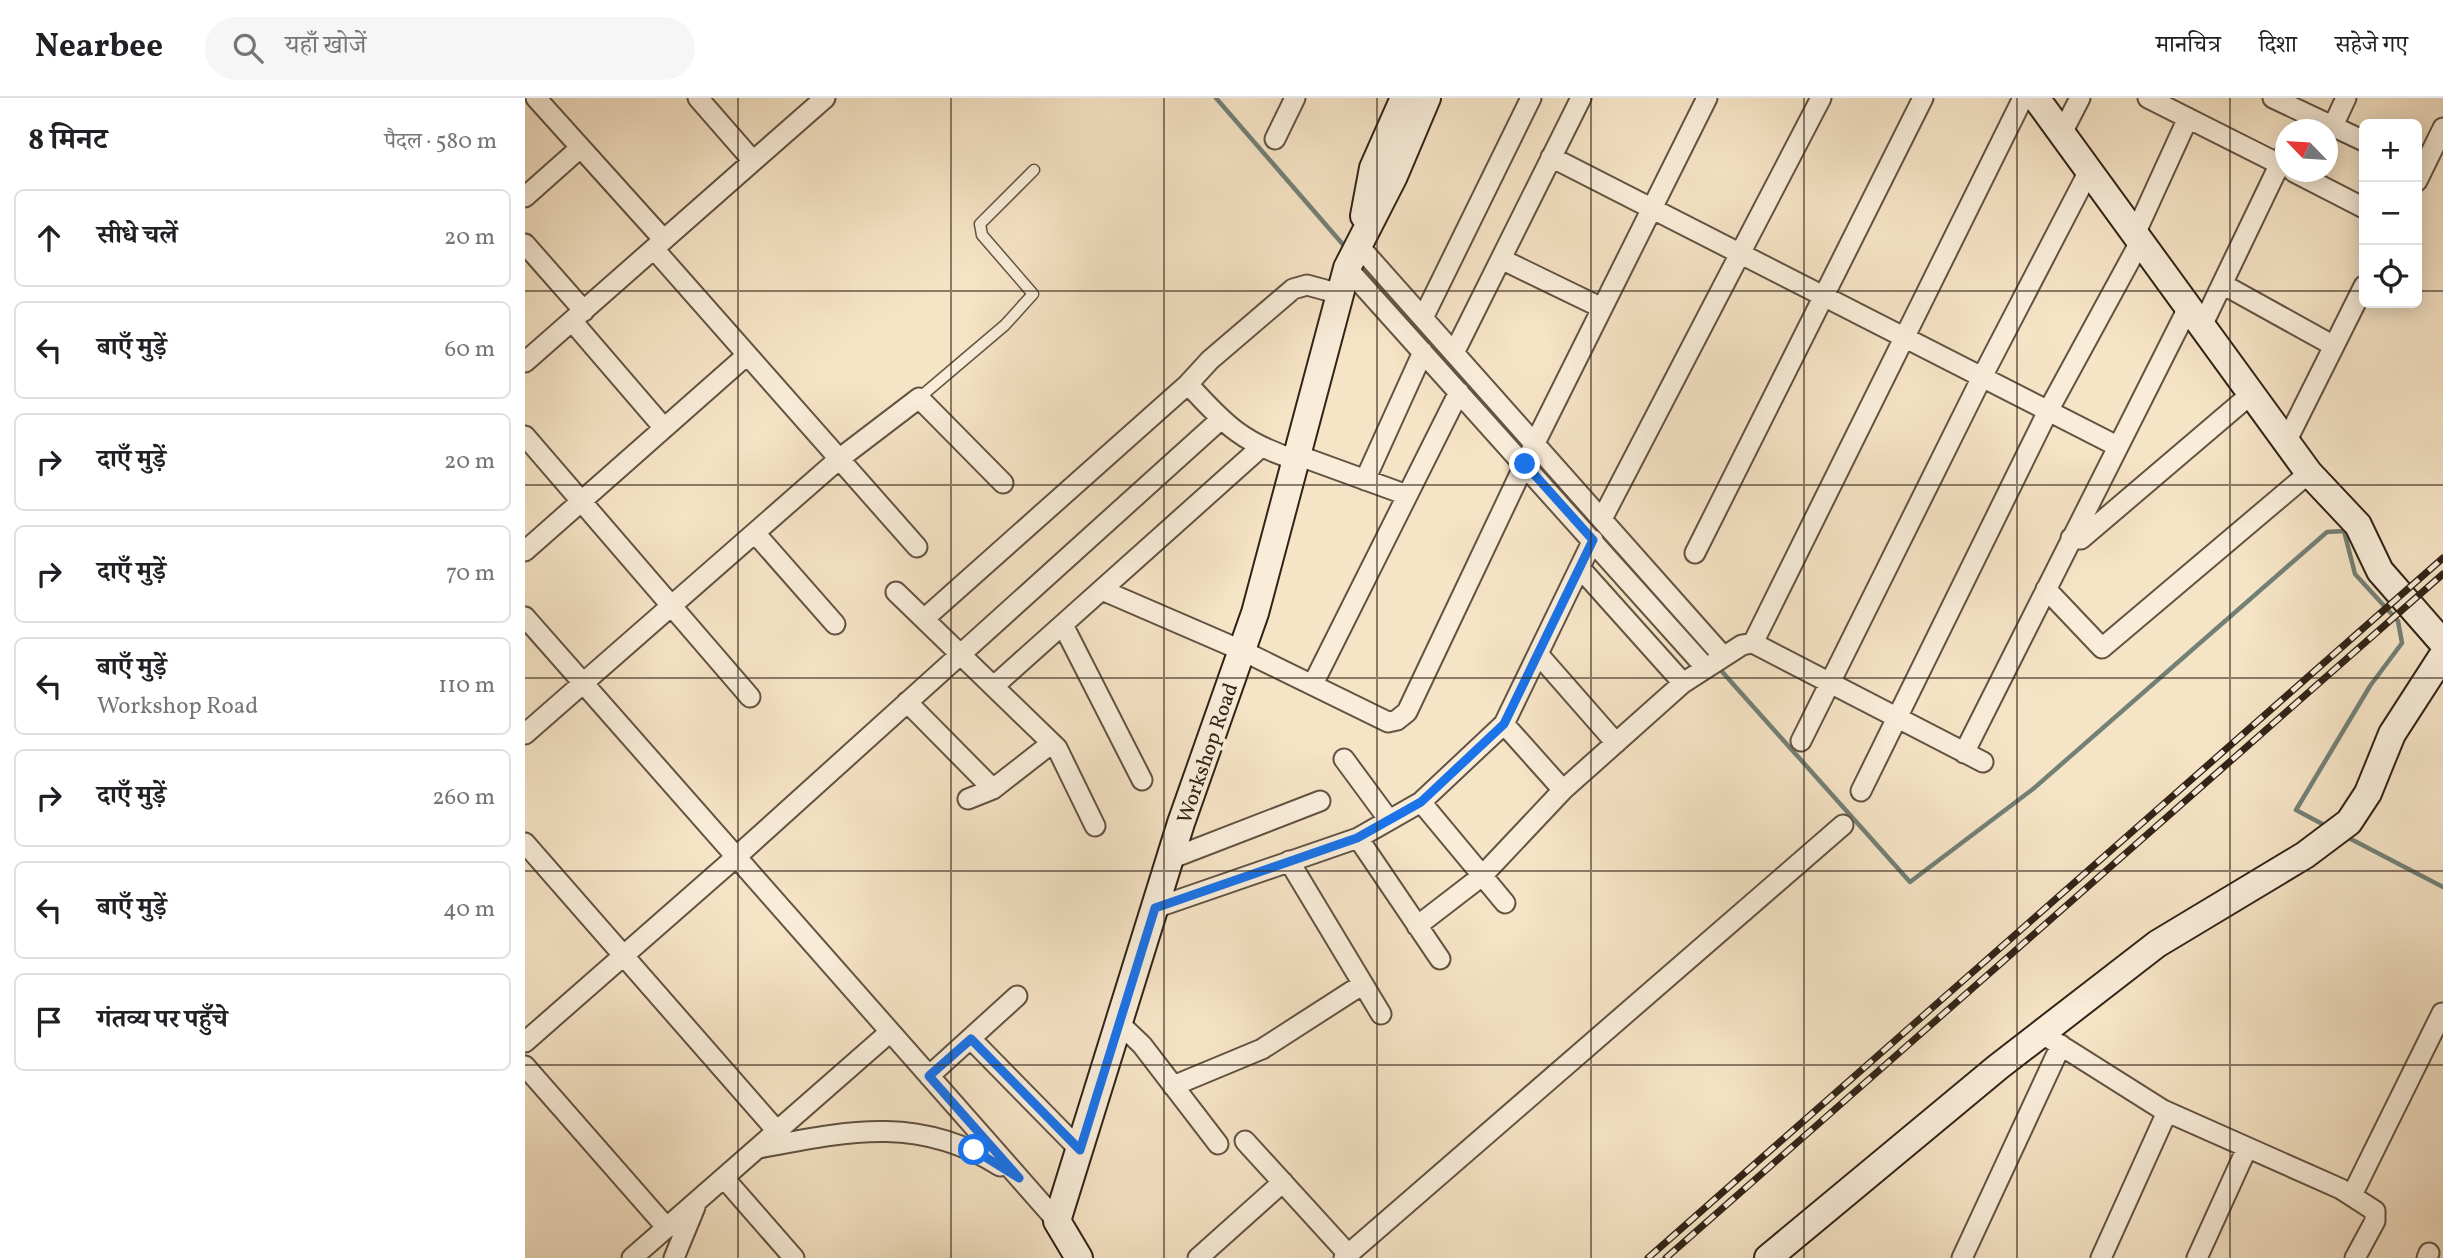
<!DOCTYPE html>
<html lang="hi">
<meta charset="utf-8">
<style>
:root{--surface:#fff;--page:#f6f6f6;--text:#202124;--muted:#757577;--line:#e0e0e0}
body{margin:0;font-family:Vollkorn,"Noto Serif Devanagari",serif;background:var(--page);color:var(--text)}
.controls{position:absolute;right:21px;top:21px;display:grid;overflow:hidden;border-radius:10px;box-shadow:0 4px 18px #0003}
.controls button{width:63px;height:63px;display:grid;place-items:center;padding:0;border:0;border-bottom:2px solid var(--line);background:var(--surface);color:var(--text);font:35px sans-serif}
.compass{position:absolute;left:1750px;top:21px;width:63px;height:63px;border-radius:50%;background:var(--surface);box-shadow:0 4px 18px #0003;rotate:295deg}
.stop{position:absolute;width:21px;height:21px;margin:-16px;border:5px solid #1a73e8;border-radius:50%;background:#fff}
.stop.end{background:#1a73e8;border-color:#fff;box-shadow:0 2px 7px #0008}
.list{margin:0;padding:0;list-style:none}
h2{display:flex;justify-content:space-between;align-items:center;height:91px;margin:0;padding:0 28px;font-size:30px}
h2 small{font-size:23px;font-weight:400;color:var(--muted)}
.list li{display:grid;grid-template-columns:46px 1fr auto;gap:21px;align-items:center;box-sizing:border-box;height:98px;margin:0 14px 14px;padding:0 14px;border:2px solid var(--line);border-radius:10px}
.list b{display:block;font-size:26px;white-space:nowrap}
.list p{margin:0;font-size:23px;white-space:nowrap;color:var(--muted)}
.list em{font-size:23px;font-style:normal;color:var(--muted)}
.icon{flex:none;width:38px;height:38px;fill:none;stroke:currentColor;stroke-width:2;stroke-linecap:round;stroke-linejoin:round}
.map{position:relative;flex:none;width:1918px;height:1160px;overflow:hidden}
header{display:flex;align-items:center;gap:42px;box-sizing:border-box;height:98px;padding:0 35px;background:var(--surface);border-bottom:2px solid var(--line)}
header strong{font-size:33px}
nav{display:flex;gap:38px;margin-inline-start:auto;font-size:24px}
.search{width:490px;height:63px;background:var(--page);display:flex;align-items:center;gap:18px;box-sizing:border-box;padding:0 24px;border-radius:38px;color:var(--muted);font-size:26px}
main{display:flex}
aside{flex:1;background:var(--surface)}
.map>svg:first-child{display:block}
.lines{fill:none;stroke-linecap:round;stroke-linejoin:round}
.stream{stroke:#728076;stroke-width:4.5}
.lane-casing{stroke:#625343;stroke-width:13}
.street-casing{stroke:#625343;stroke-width:23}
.secondary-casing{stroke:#312317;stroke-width:30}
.lane{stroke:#f9edda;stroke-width:10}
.street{stroke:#f9edda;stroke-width:19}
.secondary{stroke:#f9edda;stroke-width:26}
.rail-casing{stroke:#312317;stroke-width:7}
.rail{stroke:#f9edda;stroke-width:4.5;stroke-dasharray:13;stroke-linecap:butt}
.route{stroke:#1a73e8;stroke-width:9}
.grid{fill:none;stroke:#312317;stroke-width:2;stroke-opacity:0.55}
.labels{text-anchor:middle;stroke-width:7;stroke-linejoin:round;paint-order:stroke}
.street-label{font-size:21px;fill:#312317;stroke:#f9edda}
</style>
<header>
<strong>Nearbee</strong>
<div class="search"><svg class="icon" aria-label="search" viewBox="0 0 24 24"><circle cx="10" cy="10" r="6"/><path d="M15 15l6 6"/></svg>यहाँ खोजें</div>
<nav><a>मानचित्र</a><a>दिशा</a><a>सहेजे गए</a></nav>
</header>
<main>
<aside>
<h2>8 मिनट<small>पैदल · 580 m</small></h2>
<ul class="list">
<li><svg class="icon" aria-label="ahead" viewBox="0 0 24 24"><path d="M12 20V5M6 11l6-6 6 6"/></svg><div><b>सीधे चलें</b></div><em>20 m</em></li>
<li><svg class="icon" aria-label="left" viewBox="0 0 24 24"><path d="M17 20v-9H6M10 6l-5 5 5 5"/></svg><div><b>बाएँ मुड़ें</b></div><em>60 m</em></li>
<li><svg class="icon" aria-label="right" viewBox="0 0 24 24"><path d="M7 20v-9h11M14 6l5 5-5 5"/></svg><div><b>दाएँ मुड़ें</b></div><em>20 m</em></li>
<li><svg class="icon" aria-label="right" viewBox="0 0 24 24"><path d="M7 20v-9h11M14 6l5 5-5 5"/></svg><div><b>दाएँ मुड़ें</b></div><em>70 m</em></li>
<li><svg class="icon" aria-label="left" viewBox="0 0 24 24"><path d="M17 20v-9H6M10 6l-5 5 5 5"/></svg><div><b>बाएँ मुड़ें</b><p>Workshop Road</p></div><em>110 m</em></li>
<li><svg class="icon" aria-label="right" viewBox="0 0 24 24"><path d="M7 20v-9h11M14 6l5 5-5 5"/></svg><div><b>दाएँ मुड़ें</b></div><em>260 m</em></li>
<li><svg class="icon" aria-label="left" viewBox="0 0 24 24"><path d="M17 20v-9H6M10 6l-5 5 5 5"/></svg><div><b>बाएँ मुड़ें</b></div><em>40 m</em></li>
<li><svg class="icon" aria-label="arrive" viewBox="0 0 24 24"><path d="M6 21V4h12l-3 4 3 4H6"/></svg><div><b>गंतव्य पर पहुँचे</b></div></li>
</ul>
</aside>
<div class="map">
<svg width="1918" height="1160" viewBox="0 0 1918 1160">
<rect width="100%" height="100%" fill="#f6e4c6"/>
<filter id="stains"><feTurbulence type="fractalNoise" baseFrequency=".00286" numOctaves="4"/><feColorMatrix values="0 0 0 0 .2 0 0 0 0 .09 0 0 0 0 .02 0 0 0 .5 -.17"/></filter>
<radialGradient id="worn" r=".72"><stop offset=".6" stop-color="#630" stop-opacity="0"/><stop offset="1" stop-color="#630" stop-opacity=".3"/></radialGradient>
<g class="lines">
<path class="stream" d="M691 0 821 150
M834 165 999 353
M1007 362 1167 540
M1192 568 1385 784 1508 691 1802 434 1819 433 1830 476 1873 523 1877 545 1845 588 1771 712 1803 729
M1820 738 1918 789"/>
<g class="lane-casing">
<path id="lane" d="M394 300 480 227 508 196 457 137 455 126 509 72"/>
</g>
<g class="street-casing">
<path id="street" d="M11 0 139 142
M173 0 228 63
M1623 0 1760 69
M1748 0 1839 43
M1808 28 1821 0
M1537 35 1555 0
M750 41 770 0
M1026 59 1592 348
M1769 74 1839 110
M1892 83 1918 30
M0 99 55 50
M1610 136 1663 20
M0 146 59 213
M833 147 1198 558
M129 151 392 449
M976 161 1077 210
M822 170 1180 569
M1699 187 1809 248
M898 220 1006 0
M47 223 139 330
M1676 230 1760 55
M929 255 1056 0
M0 264 300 0
M0 338 225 599
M1761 344 1839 188
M772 357 882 397
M771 362C718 345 700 327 663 286L685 262 768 191 782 187 815 196
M840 382 898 254
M1077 421 1296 0
M230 435 310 526
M1546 440 1556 441 1725 297
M0 453 222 257
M1170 455 1398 0
M1055 470 1158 585
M1521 491 1577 550 1784 375
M577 492 718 553 863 624 872 622 882 614 1002 361 1182 0
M371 494 532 650 570 728
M0 519 532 1123
M399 521 663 286
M538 527 617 682
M1228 545 1498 0
M1013 556 1091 645
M788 586 934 294
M469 588 735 350
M382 604 468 691
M0 636 314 361 394 300 478 385
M1276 643 1457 279 1564 73
M1439 655 1663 210
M819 661 864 722
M1038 692 979 626 1068 442
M1336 693 1523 313 1615 144
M443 701 468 691 527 645
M896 704 980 805
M833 740 915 861
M0 745 252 1033
M645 761 795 703
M764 763 856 916
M630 810 833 740 896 704 979 626
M892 828 957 778 1038 692 1158 585 1217 547 1228 545 1458 664
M594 925 617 947 693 1046
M1516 935 1638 1012 1816 1091 1850 1113V1123L1830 1160
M446 941 555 1052
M0 944 211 759 695 322
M0 968 142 1130
M404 978 492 898
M648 988 737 951 838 886
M720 1043 823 1156
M234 1050C323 1033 394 1017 475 1068
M199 1080 269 1160
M1827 1097 1917 915
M107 1160 365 934
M149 1160 170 1109
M673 1160 758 1084
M819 1160 1318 727
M1437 1160 1536 947
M1576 1160 1642 1014
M1672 1160 1722 1050
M1902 1160 1904 1155"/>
</g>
<g class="secondary-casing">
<path id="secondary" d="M1511 0 1784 375 1833 427 1855 473 1918 545
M839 118 848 70 879 0
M554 1160 532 1123 656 725 730 515 822 170 869 78 902 0
M1243 1160 1473 969 1632 846 1780 757 1824 724 1843 695 1867 636 1918 557"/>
</g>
<use href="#lane" class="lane"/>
<use href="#street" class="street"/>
<use href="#secondary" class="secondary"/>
<g class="rail-casing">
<path id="rail" d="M1123 1160 1918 460
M1141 1160 1918 476"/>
</g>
<use href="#rail" class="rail"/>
</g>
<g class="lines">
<path class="route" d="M449 1052 494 1080 404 978 446 941 555 1052 630 810 832 740 896 704 979 626 1068 442 1000 366"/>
</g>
<path class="grid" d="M213 0V1160M426 0V1160M639 0V1160M852 0V1160M1066 0V1160M1279 0V1160M1492 0V1160M1705 0V1160M0 193H1839M1892 193H1918M0 387H1918M0 580H1918M0 773H1918M0 967H1918"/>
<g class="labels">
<g class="street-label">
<text transform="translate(682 655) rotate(-71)" y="7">Workshop Road</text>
</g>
</g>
<rect width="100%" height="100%" filter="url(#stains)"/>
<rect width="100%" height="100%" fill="url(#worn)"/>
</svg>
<div class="controls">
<button>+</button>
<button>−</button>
<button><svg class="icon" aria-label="locate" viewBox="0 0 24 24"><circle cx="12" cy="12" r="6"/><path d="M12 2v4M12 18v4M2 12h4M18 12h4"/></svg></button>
</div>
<svg class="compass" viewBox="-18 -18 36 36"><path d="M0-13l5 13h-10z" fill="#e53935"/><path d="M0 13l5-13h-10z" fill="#757577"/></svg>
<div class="stop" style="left:449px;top:1052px"></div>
<div class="stop end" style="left:1000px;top:366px"></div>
</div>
</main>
